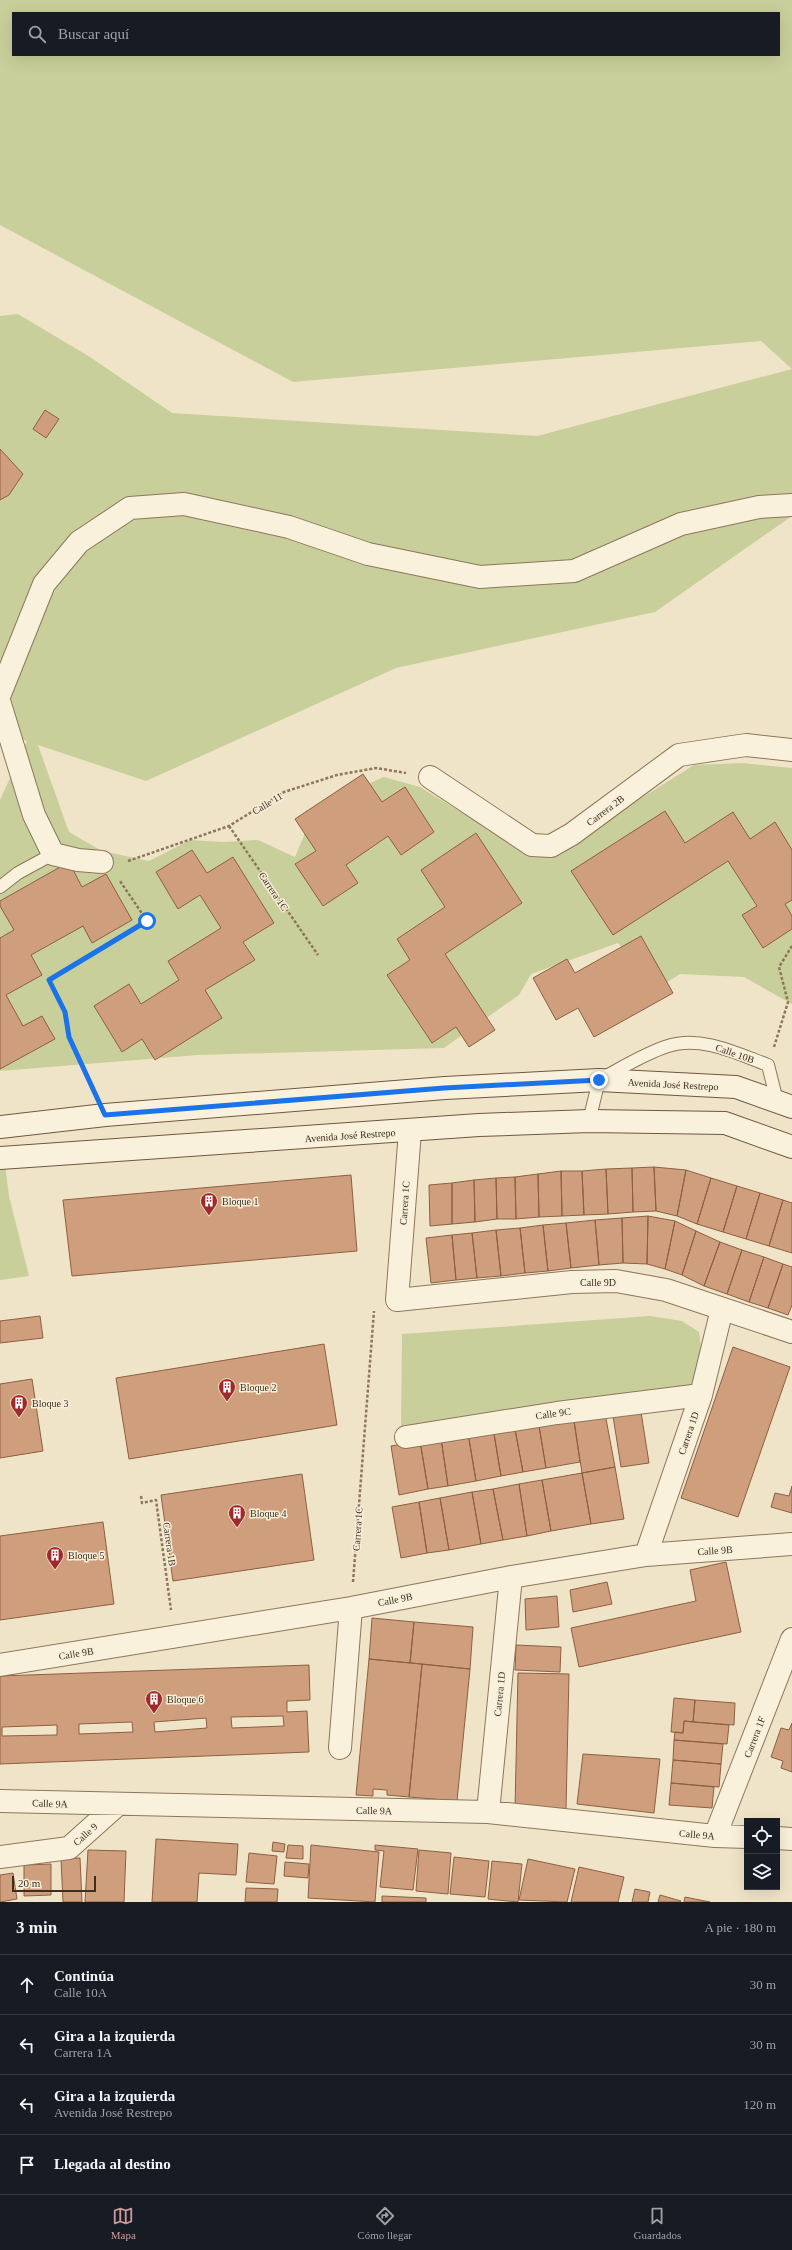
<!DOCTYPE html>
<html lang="es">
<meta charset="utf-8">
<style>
:root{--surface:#171b24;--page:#242831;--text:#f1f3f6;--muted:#9ea1a6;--line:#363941;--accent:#cc999b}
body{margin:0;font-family:Georgia,serif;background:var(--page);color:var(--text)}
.controls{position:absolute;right:12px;bottom:12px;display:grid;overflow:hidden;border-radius:0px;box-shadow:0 4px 16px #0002}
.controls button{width:36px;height:36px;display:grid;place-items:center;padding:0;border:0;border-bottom:1px solid var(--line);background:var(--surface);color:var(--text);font:20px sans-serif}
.scale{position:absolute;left:12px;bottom:10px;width:84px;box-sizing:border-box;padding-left:4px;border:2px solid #3d2e20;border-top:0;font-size:11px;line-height:14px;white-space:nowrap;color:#3d2e20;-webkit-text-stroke:3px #f7eed8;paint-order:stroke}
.stop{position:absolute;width:12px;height:12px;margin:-9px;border:3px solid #1a73e8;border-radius:50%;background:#fff}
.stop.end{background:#1a73e8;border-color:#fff;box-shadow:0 1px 4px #0008}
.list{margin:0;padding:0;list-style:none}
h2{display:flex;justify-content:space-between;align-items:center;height:52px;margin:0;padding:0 16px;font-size:17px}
h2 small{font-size:13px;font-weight:400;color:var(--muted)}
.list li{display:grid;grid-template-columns:26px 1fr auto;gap:12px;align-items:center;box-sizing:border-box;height:60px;padding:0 16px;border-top:1px solid var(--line)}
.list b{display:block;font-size:15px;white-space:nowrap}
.list p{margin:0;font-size:13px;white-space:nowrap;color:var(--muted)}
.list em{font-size:13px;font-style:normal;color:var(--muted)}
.icon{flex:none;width:22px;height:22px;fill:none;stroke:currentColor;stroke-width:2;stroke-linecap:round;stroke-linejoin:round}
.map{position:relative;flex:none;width:792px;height:1902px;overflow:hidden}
.search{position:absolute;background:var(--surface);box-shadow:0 4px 16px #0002;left:12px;right:12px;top:12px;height:44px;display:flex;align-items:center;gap:10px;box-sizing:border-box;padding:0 14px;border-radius:0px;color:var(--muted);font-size:15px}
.sheet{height:292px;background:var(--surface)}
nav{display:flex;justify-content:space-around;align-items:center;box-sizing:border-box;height:56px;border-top:1px solid var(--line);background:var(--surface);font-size:11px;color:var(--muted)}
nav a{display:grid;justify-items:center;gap:2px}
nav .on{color:var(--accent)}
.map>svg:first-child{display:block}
.green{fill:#c9cf9b;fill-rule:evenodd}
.building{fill:#cf9f7d;stroke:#8d5f41;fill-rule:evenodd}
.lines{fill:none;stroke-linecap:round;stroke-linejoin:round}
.service-casing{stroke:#8d765c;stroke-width:14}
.minor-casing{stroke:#8d765c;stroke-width:24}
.secondary-casing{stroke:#6f573f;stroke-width:24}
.path{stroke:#8d765c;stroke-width:2.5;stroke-dasharray:3 2;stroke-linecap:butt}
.service{stroke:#faf1dc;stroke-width:12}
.minor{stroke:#faf1dc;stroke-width:22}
.secondary{stroke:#faf1dc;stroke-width:22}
.route{stroke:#1a73e8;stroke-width:5}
.labels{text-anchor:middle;stroke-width:3;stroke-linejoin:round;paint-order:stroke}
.street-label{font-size:10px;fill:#3d2e20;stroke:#f7eed8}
.poi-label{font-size:10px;fill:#3d2e20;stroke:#f7eed8;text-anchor:start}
</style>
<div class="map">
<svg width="792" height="1902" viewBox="0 0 792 1902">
<rect width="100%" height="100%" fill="#f0e4c8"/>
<path class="green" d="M0 0H792V369L761 341 293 382 0 225ZM13 13H779V55H13Z
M18 314 90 357 172 413 537 436 792 369V516L655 612 396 668 146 781 38 745 69 832 102 851 149 861 190 840 223 842 258 840 295 857 310 821 305 811 384 777 420 787 459 811 497 829 529 851 603 822 694 765 742 763 792 768V1004L744 977 680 974 655 990 618 943 531 974 519 995 444 1048 198 1055 0 1071V800L27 741 0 731V316Z
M4 1157 9 1196 29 1276 0 1280V1158Z
M650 1316 682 1321 699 1332 702 1355 695 1389 401 1429 402 1334Z"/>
<path class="building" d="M45 410 59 419 46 438 33 429Z
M0 449 23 474 9 495 0 500Z
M363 774 382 802 405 787 434 832 401 855 388 836 346 865 358 883 323 906 295 864 316 851 295 819Z
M665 811 685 843 733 812 750 839 775 822 792 850V900L785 904 792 916V929L763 948 742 915 757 906 728 861 613 935 571 871Z
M476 833 522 903 445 954 495 1030 469 1047 456 1027 432 1043 387 975 410 960 397 939 445 907 421 870Z
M192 850 207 873 233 857 274 923 243 942 255 960 205 990 222 1018 155 1060 142 1039 122 1052 94 1006 129 984 141 1004 179 980 168 961 221 928 200 895 178 909 156 872Z
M69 862 82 887 106 874 132 920 92 943 83 926 31 955 42 975 6 995 23 1026 42 1016 55 1039 0 1069V938L14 930 0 906V901Z
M641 936 673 993 594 1037 578 1008 556 1020 533 978 567 959 575 973Z
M654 1167 686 1170 677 1216 656 1211Z
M654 1167 656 1211 633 1212 632 1168Z
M632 1168 633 1212 608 1214 606 1169Z
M606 1169 608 1214 584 1215 582 1171Z
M686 1170 711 1178 697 1224 677 1216Z
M561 1171H582L584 1215 562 1216Z
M561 1171 562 1216 539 1217 538 1174Z
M538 1174 539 1217 516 1219 515 1177Z
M351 1175 357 1251 72 1276 63 1200Z
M515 1177 516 1219H497L496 1178Z
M496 1178 497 1219 475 1222 474 1180Z
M711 1178 737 1186 723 1232 697 1224Z
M474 1180 475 1222 452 1224V1183Z
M452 1183V1224L430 1226 429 1185Z
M737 1186 760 1193 746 1239 723 1232Z
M760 1193 783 1200 769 1246 746 1239Z
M783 1200 792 1203V1253L769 1246Z
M648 1216 675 1221 665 1269 647 1264Z
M648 1216 647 1264 623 1263 622 1218Z
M622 1218 623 1263 599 1265 595 1220Z
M595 1220 599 1265 571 1268 566 1223Z
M675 1221 696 1231 682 1275 665 1269Z
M566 1223 571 1268 548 1271 543 1225Z
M543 1225 548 1271 525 1273 520 1228Z
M520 1228 525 1273 501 1276 496 1230Z
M496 1230 501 1276 477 1278 472 1233Z
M696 1231 720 1242 704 1286 682 1275Z
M472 1233 477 1278 456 1280 452 1235Z
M452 1235 456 1280 431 1283 426 1238Z
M720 1242 742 1250 727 1294 704 1286Z
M742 1250 764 1257 749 1302 727 1294Z
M764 1257 783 1264 768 1308 749 1302Z
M783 1264 792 1267V1305L788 1315 768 1308Z
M40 1316 43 1338 0 1343V1321Z
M324 1344 337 1425 129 1459 116 1378Z
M733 1347 790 1367 738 1517 681 1498Z
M32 1379 43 1451 0 1458V1384Z
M604 1408 615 1467 582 1473 573 1414Z
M641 1412 649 1463 621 1467 613 1416Z
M573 1414 580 1462 546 1468 538 1420Z
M538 1420 546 1468 523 1472 514 1424Z
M514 1424 523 1472 501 1476 493 1428Z
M493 1428 501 1476 476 1481 468 1433Z
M468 1433 476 1481 448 1486 441 1438Z
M441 1438 448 1486 428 1489 420 1441Z
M420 1441 428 1489 399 1495 391 1446Z
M615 1467 624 1519 591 1524 582 1473Z
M582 1473 591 1524 551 1531 542 1480Z
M302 1474 314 1560 173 1581 161 1495Z
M542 1480 551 1531 527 1536 519 1484Z
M519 1484 527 1536 503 1540 493 1489Z
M792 1486V1513L771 1507 775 1493 789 1496Z
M493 1489 503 1540 481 1544 472 1492Z
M472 1492 481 1544 449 1550 440 1498Z
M440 1498 449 1550 427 1553 419 1502Z
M419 1502 427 1553 401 1558 392 1507Z
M103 1522 114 1604 0 1620V1536Z
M726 1562 741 1632 579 1667 571 1628 696 1601 690 1570Z
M607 1582 612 1604 573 1612 570 1590Z
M557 1596 559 1627 526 1630 525 1599Z
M372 1618 414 1622 410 1663 369 1659Z
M414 1622 473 1627 470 1669 410 1663Z
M516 1645 561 1647 560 1672 515 1670Z
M369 1659 422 1664 409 1797 387 1795V1790L373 1789V1796L356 1795Z
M422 1664 470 1669 457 1801 409 1797Z
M309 1665 310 1700 287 1701V1712L307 1711 309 1752 0 1764V1676ZM283 1716 284 1726 232 1728 231 1717ZM206 1718 207 1728 155 1732 154 1722ZM132 1722 133 1732 79 1734V1724ZM57 1725V1735L2 1736V1727Z
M518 1673 569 1674 566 1810 515 1809Z
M674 1698 695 1700 693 1722 684 1721 683 1733 671 1732Z
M695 1700 735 1703 734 1725 693 1722Z
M684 1721 729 1725 727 1744 674 1740 675 1732 683 1733Z
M792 1723V1772L781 1768 783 1761 771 1757 781 1728 789 1730Z
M674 1740 723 1744 721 1764 673 1760Z
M583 1754 660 1759 654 1813 577 1804Z
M673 1760 721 1764 719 1787 671 1783Z
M671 1783 714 1787 712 1808 669 1805Z
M156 1839 238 1844 236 1875 199 1873 197 1902H152Z
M273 1842 285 1844 284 1852 272 1851Z
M288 1845 303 1846V1859L286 1858Z
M311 1845 379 1852 375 1902 308 1898Z
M375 1845 418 1849 413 1890 380 1887 384 1851 375 1850Z
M88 1850 126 1851 124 1902H85Z
M419 1850 451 1853 448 1894 416 1891Z
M249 1853 277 1856 274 1884 246 1882Z
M454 1857 489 1861 485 1897 450 1894Z
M80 1858 82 1902H63L61 1859Z
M528 1859 575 1869 567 1902 519 1900Z
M492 1861 522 1864 518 1902 488 1899Z
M285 1862 309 1864 308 1878 284 1876Z
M51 1864V1895L24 1896V1865Z
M579 1867 624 1877 618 1902H571Z
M13 1873 17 1899 0 1902V1875Z
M246 1888 278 1889 277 1902H245Z
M635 1889 650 1892 648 1902H632Z
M660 1895 681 1901 680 1902H658Z
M382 1896 426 1898V1902H382Z
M685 1897 710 1902H684Z"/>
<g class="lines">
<g class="service-casing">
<path id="service" d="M0 887 18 873 53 854
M589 1121 599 1080C620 1069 645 1053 668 1046 701 1035 738 1054 768 1065L777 1101"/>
</g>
<g class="minor-casing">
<path id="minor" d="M0 694 44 584 79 542 130 508 184 504 289 527 368 554 480 577 574 571 681 524 759 507 792 505
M0 704 34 815 53 854 78 860 102 862
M430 777 532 845 551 846 572 834 679 755 746 745 792 750
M410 1131 397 1300 572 1282 616 1281 666 1290 792 1332
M406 1437 557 1413 701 1395
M646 1555 701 1395 722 1309
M0 1665 351 1608 511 1577 646 1555 792 1544
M340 1748 351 1608
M0 1801 488 1812 715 1836 747 1837
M488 1812 511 1577
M715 1836 792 1639
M777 1838 792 1839
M0 1857 69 1848 117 1805"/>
</g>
<g class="secondary-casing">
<path id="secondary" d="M0 1127 105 1115 445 1088 599 1080 736 1087 792 1107
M0 1158 479 1125 589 1121 725 1123 792 1147"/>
</g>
<path class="path" d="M229 826 318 955
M128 861 229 826 284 792 337 775 376 768 406 773
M774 1047 788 1002 779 967 792 946
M94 1091 69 1037 65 1012 49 980 147 921 120 881
M141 1496 142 1503 156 1500 171 1610
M353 1582 374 1311"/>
<use href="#service" class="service"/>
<use href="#minor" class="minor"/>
<use href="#secondary" class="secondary"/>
</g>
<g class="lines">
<path class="route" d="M147 921 49 980 65 1012 69 1037 105 1115 444 1088 599 1080"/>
</g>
<defs>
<g id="building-pin" transform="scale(0.9)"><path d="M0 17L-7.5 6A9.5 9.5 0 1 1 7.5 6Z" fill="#9e2a2b" stroke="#f7eed8"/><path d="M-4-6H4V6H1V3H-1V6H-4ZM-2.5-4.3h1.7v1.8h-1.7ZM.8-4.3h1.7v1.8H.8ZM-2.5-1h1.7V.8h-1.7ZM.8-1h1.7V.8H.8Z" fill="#fff"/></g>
</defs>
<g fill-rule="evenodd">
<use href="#building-pin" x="209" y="1201"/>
<use href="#building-pin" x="227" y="1387"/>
<use href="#building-pin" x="19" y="1403"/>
<use href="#building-pin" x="237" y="1513"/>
<use href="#building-pin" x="55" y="1555"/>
<use href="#building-pin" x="154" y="1699"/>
</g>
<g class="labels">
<g class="street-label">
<text transform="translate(267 803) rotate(-31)" y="4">Calle 11</text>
<text transform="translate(605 810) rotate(-37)" y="4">Carrera 2B</text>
<text transform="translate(274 891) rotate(56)" y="4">Carrera 1C</text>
<text transform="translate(735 1053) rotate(19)" y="4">Calle 10B</text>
<text transform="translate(673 1084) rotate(3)" y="4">Avenida José Restrepo</text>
<text transform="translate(350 1135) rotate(-4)" y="4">Avenida José Restrepo</text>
<text transform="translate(404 1203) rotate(-86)" y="4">Carrera 1C</text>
<text x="598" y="1286">Calle 9D</text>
<text transform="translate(553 1413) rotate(-8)" y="4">Calle 9C</text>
<text transform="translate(688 1433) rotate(-71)" y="4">Carrera 1D</text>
<text transform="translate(357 1529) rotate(-86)" y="4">Carrera 1C</text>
<text transform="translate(170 1544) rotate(82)" y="4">Carrera 1B</text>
<text transform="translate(715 1550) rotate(-4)" y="4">Calle 9B</text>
<text transform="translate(395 1599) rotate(-11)" y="4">Calle 9B</text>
<text transform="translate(76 1653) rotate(-9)" y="4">Calle 9B</text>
<text transform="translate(499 1694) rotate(-84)" y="4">Carrera 1D</text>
<text transform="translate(754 1737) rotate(-69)" y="4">Carrera 1F</text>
<text transform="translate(50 1803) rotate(2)" y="4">Calle 9A</text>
<text transform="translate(374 1810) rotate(1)" y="4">Calle 9A</text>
<text transform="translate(85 1834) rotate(-42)" y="4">Calle 9</text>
<text transform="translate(697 1834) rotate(5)" y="4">Calle 9A</text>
</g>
<g class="poi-label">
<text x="222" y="1205">Bloque 1</text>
<text x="240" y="1391">Bloque 2</text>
<text x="32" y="1407">Bloque 3</text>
<text x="250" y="1517">Bloque 4</text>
<text x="68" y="1559">Bloque 5</text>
<text x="167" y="1703">Bloque 6</text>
</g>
</g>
</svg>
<div class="controls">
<button><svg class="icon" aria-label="locate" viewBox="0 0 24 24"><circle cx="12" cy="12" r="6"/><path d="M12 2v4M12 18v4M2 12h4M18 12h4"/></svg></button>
<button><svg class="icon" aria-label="layers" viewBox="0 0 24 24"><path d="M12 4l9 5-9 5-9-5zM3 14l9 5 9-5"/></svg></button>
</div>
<div class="scale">20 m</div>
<div class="stop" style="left:147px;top:921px"></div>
<div class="stop end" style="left:599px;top:1080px"></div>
<div class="search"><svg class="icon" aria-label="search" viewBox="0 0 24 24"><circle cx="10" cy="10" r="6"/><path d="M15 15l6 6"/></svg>Buscar aquí</div>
</div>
<section class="sheet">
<h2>3 min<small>A pie · 180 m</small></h2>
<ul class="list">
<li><svg class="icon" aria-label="ahead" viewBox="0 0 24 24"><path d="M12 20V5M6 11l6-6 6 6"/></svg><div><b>Continúa</b><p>Calle 10A</p></div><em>30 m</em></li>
<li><svg class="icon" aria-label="left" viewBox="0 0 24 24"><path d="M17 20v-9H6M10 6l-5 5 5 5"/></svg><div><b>Gira a la izquierda</b><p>Carrera 1A</p></div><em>30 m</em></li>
<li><svg class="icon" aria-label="left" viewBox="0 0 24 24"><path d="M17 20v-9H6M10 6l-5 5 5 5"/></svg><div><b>Gira a la izquierda</b><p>Avenida José Restrepo</p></div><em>120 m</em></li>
<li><svg class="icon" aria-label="arrive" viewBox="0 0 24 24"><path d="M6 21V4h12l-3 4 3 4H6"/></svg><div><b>Llegada al destino</b></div></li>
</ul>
</section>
<nav>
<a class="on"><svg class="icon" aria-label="map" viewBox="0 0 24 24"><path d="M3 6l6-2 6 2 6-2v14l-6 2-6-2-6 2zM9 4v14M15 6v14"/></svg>Mapa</a>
<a><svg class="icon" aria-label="directions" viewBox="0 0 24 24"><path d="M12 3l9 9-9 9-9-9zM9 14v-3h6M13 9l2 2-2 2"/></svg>Cómo llegar</a>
<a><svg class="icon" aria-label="saved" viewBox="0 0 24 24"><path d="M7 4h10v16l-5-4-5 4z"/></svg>Guardados</a>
</nav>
